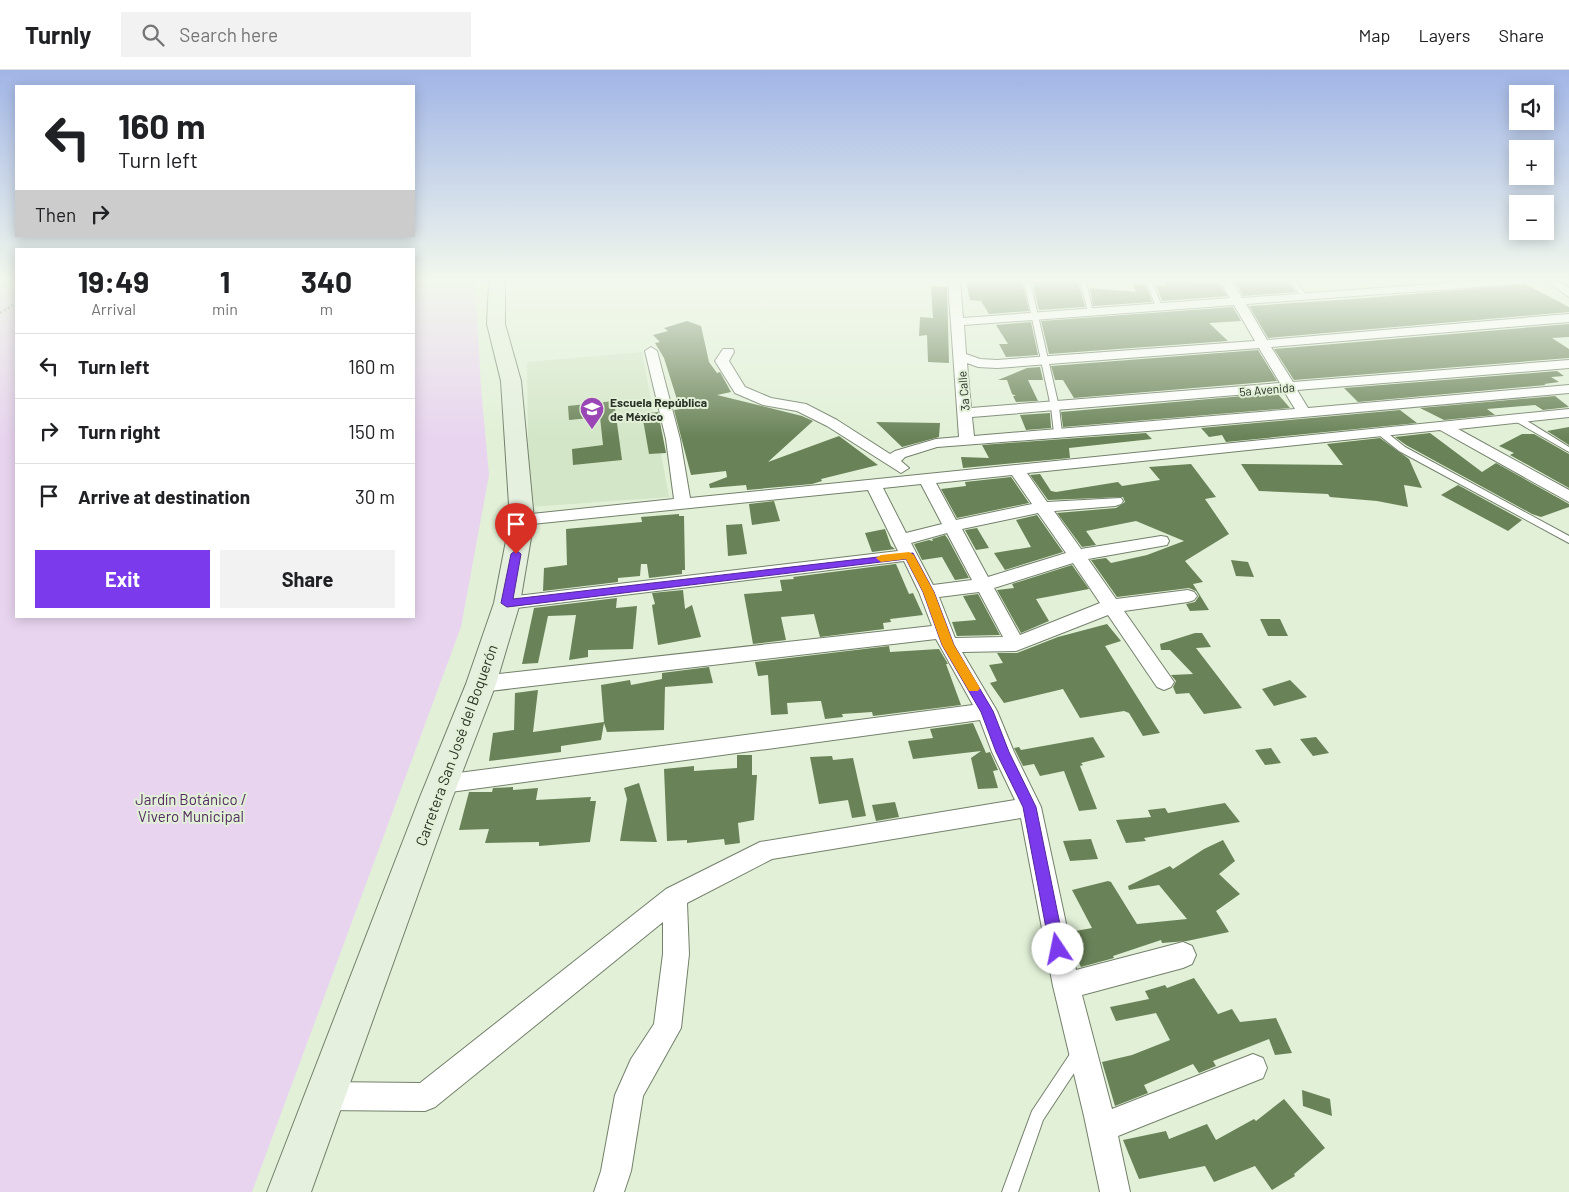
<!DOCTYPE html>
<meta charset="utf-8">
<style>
body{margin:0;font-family:Barlow,sans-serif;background:#f2f2f2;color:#202124;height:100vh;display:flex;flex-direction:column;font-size:19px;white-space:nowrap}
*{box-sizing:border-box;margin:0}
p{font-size:16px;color:#757577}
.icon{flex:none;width:28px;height:28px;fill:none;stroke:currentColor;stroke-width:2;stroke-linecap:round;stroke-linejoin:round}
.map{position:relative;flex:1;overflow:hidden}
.sheet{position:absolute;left:15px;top:178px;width:400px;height:370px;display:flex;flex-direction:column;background:#fff;border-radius:0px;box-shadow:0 2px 12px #0003}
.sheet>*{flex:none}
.top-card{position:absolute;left:15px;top:15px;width:400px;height:152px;border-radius:0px;box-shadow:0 2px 12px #0003;background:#fff;color:#202124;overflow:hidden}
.controls{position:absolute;left:1509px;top:15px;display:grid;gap:10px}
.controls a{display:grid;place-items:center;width:45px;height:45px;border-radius:0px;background:#fff;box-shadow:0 2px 12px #0003;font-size:25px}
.pin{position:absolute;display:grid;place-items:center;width:42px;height:42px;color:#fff;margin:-51px -21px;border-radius:50% 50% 50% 0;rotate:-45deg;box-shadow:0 0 5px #0007}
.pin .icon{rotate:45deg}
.me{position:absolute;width:55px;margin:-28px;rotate:349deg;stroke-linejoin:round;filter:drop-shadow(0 0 4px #0008)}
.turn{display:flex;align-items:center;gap:18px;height:105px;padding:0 20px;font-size:22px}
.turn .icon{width:65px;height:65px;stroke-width:2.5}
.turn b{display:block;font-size:35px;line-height:42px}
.then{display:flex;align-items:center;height:48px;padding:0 20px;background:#0003;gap:10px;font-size:19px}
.eta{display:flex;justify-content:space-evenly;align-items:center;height:85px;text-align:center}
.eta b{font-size:30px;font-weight:700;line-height:35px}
.primary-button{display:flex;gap:10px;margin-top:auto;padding:10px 20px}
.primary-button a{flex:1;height:58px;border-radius:0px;background:#7c3aed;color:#fff;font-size:20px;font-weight:700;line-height:58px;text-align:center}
.primary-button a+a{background:#f2f2f2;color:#202124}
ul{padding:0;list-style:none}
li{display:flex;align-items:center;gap:15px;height:65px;padding:0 20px;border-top:1px solid #e0e0e0}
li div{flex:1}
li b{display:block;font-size:19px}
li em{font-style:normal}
header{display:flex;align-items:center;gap:30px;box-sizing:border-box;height:70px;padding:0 25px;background:#fff;border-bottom:1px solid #e0e0e0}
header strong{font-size:24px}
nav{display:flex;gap:28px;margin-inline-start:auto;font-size:18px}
.search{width:350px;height:45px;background:#f2f2f2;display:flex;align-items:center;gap:12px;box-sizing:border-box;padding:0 18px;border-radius:0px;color:#757577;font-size:19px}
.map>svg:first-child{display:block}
.built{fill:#d3e6c7}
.green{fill:#e8d4ef}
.building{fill:#698257}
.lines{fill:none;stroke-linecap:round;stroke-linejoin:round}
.lane-casing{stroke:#73806b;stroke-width:2}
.street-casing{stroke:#73806b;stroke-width:2}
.secondary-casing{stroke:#73806b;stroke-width:2}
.path{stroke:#919c8a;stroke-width:2;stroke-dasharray:2 2.5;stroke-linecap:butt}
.lane{fill:#fff;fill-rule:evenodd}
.street{fill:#fff;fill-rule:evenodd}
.secondary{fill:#e5f0de;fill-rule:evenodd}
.route{fill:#7c3aed;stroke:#51269a}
.slow{fill:#f59e0b}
.labels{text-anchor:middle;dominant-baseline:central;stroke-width:4;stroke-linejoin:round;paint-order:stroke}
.far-street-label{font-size:12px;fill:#2b3027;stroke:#e1f0d7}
.far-poi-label{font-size:12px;font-weight:bold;fill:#2b3027;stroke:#e1f0d7;text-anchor:start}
.street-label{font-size:15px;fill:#2b3027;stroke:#e1f0d7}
.park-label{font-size:15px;fill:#542c61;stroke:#e1f0d7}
</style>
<header>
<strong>Turnly</strong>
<div class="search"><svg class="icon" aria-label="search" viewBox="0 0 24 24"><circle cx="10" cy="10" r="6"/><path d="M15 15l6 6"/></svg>Search here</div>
<nav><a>Map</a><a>Layers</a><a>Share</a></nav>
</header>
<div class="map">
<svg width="1569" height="1122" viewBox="0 0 1569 1122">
<rect width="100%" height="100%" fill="#e1f0d7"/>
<path class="built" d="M 642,282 L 669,427 L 529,437 L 527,292 Z"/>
<path class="green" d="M 0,211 L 16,211 L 16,546 L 414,546 L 414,211 L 475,211 L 481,318 L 489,405 L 461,557 L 252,1122 L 0,1122 Z"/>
<g class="building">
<path d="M 973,211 L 1022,211 L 1029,241 L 989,244 L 981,231 L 970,230 L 966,212 Z"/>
<path d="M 1032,211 L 1078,212 L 1085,237 L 1039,240 Z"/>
<path d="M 1163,211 L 1219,213 L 1227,226 L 1162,231 L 1156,215 L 1166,216 Z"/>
<path d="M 1235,211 L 1288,211 L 1296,222 L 1243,226 Z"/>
<path d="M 1133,214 L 1146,215 L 1152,232 L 1093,236 L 1090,218 L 1136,222 Z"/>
<path d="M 1525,214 L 1569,237 L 1569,242 L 1268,268 L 1249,236 L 1367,228 Z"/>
<path d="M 931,216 L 947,217 L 949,293 L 928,292 L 927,265 L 919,266 L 920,247 L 933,248 Z"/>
<path d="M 1233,237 L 1241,251 L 1209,253 L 1228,271 L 1049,284 L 1041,251 Z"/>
<path d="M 687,251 L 701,256 L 709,292 L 717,303 L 720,302 L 731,322 L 717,325 L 802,346 L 813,351 L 768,392 L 839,366 L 878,395 L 821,409 L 822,411 L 812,414 L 747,420 L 746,415 L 710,418 L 709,414 L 727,407 L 726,401 L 691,405 L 674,340 L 680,339 L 664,288 L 655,273 L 660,272 L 653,265 L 668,261 L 664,258 Z"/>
<path d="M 1031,252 L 1038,285 L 1006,287 L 999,274 L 1008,274 L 996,255 Z"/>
<path d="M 1569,254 L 1569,267 L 1552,268 L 1569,279 L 1569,288 L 1294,310 L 1274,279 Z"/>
<path d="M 1258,280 L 1277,311 L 1074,328 L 1063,310 L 1055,310 L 1051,296 Z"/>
<path d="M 1040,297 L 1043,310 L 1028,310 L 1038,331 L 1016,332 L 1013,326 L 1016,326 L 1012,324 L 1007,310 L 998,310 L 1027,298 Z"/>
<path d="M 1557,301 L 1564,306 L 1551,307 L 1559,312 L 1544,314 L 1546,315 L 1358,332 L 1344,318 Z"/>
<path d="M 1277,323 L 1290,338 L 1063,357 L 1061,342 Z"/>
<path d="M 1555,326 L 1569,337 L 1543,340 L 1535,335 L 1487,339 L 1495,345 L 1444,350 L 1420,338 Z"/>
<path d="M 614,331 L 622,390 L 573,395 L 572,379 L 603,375 L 600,347 L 569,350 L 568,336 Z"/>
<path d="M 1400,340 L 1417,353 L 1226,372 L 1222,365 L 1209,367 L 1201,358 Z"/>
<path d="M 658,342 L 666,383 L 649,384 L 642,344 Z"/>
<path d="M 1050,343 L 1051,358 L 1026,360 L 1020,345 Z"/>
<path d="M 876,352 L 940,353 L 939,367 L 902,377 Z"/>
<path d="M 1569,357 L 1569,375 L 1547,361 Z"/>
<path d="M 1146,363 L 1152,369 L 1069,378 L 1070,388 L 963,398 L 961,387 L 989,388 L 982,375 Z"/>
<path d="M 1430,363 L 1482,402 L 1496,393 L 1569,434 L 1569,437 L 1541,447 L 1532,444 L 1406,375 L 1395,367 Z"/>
<path d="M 1522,364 L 1534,364 L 1569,384 L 1569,418 L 1510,385 L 1514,383 L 1499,376 Z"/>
<path d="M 1380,368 L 1409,389 L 1422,418 L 1404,415 L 1408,437 L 1377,431 L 1330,427 L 1328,424 L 1259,421 L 1241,394 L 1343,395 L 1327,374 Z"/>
<path d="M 1191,394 L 1216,427 L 1205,429 L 1229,464 L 1185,491 L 1203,512 L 1193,514 L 1209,540 L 1190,541 L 1186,534 L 1195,532 L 1199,526 L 1196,521 L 1189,518 L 1117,527 L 1091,490 L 1106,488 L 1111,493 L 1147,485 L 1184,471 L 1136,451 L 1086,461 L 1096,475 L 1082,477 L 1057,443 L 1116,438 L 1125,432 L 1123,427 L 1048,430 L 1030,405 L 1040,404 L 1051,421 L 1056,422 L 1118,412 L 1122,416 L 1160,410 L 1149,397 Z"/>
<path d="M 1011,407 L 1029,433 L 957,448 L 941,419 L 966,416 L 965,412 Z"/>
<path d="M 1458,415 L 1522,450 L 1508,461 L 1441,425 Z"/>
<path d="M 774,431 L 780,451 L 752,455 L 749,434 Z"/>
<path d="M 679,444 L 679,446 L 684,446 L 685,500 L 682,500 L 682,504 L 649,508 L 647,494 L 641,494 L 640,506 L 618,508 L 618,512 L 543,521 L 544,498 L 567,495 L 566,459 L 642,452 L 641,447 Z"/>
<path d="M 1037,445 L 1063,482 L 1005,500 L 994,483 L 1031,477 L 1016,450 Z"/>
<path d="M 742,454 L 747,484 L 728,486 L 726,455 Z"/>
<path d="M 977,458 L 989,478 L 976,480 L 965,460 Z"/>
<path d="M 885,459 L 891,476 L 895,479 L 872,482 L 865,463 Z"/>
<path d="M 945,465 L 948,469 L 969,508 L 955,510 L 942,487 L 922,490 L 914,474 L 929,470 L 933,471 L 932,469 Z"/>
<path d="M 1231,490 L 1248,492 L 1254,507 L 1236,506 Z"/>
<path d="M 903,493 L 896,494 L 909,524 L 913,523 L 923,545 L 890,549 L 891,552 L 883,553 L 884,559 L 820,567 L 814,544 L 781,547 L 786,570 L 753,574 L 744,524 L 782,521 L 780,510 L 794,509 L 793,507 Z"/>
<path d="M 1072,495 L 1089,519 L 1036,529 L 1049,551 L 1021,563 L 997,520 L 1014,518 L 1012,514 Z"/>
<path d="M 683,520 L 685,539 L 692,535 L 701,567 L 658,575 L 652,535 L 655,534 L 652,523 Z"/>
<path d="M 978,524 L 1000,565 L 957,566 L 952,552 L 976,550 L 963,526 Z"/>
<path d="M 617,528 L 616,538 L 637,536 L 633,579 L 588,580 L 588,587 L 569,590 L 576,545 L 548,546 L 538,593 L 522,594 L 534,538 Z"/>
<path d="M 1260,549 L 1280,549 L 1288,566 L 1268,566 Z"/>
<path d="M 1107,554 L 1121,571 L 1105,576 L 1160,663 L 1143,666 L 1129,643 L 1124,641 L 1080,648 L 1063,619 L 1004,633 L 990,613 L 997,611 L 989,595 L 1003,593 L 997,583 L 1017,583 L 1058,567 Z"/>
<path d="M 1195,563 L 1202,563 L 1211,577 L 1196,578 L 1242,638 L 1204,644 L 1189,623 L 1176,624 L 1173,617 L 1176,611 L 1171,605 L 1193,604 L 1170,580 L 1161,580 L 1160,574 Z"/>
<path d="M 889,576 L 890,582 L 939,579 L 948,594 L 946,594 L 961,635 L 873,646 L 872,642 L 842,644 L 843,647 L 825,649 L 821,631 L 818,631 L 787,633 L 788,644 L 771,645 L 768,605 L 758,606 L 755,592 Z"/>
<path d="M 709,597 L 713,613 L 665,617 L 664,660 L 607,662 L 604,653 L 601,670 L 561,676 L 561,682 L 489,691 L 493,663 L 514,660 L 515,623 L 538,620 L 533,662 L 604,652 L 601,615 L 630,610 L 631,615 L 662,609 L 662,603 Z"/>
<path d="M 1290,610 L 1307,627 L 1274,636 L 1262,619 Z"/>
<path d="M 973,653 L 986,683 L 990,682 L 998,700 L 993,701 L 998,718 L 978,719 L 971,688 L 981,681 L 913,689 L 908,671 L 933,668 L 930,659 Z"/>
<path d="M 1093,667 L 1105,687 L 1081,693 L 1083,695 L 1080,696 L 1097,739 L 1079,741 L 1064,701 L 1040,706 L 1034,694 L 1023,696 L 1014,678 L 1019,677 L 1021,680 Z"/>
<path d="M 1316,667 L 1329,683 L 1313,686 L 1300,669 Z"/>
<path d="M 1271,678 L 1281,693 L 1265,695 L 1255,680 Z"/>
<path d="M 737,685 L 752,685 L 752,705 L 757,705 L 754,750 L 738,753 L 740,773 L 725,775 L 724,769 L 687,773 L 687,770 L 667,771 L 664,699 L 694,696 L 694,701 L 737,698 Z"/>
<path d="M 832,686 L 833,690 L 853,688 L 866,746 L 852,748 L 848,730 L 819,734 L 810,687 Z"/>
<path d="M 639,713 L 657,772 L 620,771 L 627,729 L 624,718 Z"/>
<path d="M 513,717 L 513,720 L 538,718 L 536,730 L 591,727 L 590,731 L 596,731 L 590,772 L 539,776 L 539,772 L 485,773 L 489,759 L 459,760 L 469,722 L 492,722 L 493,718 Z"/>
<path d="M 895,732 L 899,747 L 876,751 L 872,735 Z"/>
<path d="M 1225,733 L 1240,752 L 1144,768 L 1146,771 L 1126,773 L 1116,750 L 1151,747 L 1148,740 L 1165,738 L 1168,743 Z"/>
<path d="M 1091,769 L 1098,789 L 1070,791 L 1063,771 Z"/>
<path d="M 1223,770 L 1235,791 L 1219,804 L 1240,824 L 1216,841 L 1229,862 L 1187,871 L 1162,873 L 1161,870 L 1113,886 L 1114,888 L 1081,897 L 1074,882 L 1070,862 L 1092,858 L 1072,820 L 1108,811 L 1111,812 L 1137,854 L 1187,849 L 1159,815 L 1129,820 L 1128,816 L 1170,796 L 1173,799 L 1204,779 Z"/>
<path d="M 1194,908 L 1218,944 L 1232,939 L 1240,952 L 1276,948 L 1292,983 L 1275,985 L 1269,969 L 1213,991 L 1216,996 L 1199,1003 L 1193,994 L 1144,1015 L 1148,1023 L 1115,1036 L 1102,992 L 1132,985 L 1170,970 L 1156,943 L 1116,951 L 1110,937 L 1149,929 L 1145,921 L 1165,915 L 1167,918 Z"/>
<path d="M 1302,1020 L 1330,1029 L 1332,1046 L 1303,1036 Z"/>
<path d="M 1284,1029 L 1325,1078 L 1294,1104 L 1295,1106 L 1272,1120 L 1255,1096 L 1214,1112 L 1205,1096 L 1139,1109 L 1123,1070 L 1166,1061 L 1169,1069 L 1207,1054 L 1216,1070 L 1254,1049 L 1256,1051 Z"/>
</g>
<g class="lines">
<defs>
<g id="lane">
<path d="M 1024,211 L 1030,211 L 1059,337 L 1062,363 L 1058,365 L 1054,363 L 1051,337 Z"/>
<path d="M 1080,211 L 1086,211 L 1093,243 L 1088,242 Z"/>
<path d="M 1146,211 L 1152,211 L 1162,237 L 1161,238 L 1156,237 Z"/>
<path d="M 1290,211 L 1296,211 L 1307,226 L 1306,227 L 1302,227 Z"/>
<path d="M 1515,347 L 1521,347 L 1569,377 L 1569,382 L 1515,351 Z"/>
<path d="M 1379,361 L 1385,361 L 1405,377 L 1569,466 L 1569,473 L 1399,381 L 1379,365 Z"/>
<path d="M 1079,976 L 1084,978 L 1086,983 L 1084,988 L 1043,1050 L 1018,1122 L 1002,1122 L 1032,1041 L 1074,978 Z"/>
</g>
<g id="street">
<path d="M 948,211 L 960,211 L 963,248 L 1230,228 L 1220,211 L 1232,211 L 1242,228 L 1472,211 L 1524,211 L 1518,214 L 1246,234 L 1267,270 L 1569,244 L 1569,252 L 1271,277 L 1293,312 L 1569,290 L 1569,298 L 1297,320 L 1308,338 L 1569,315 L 1569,323 L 1147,361 L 937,377 L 905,387 L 901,391 L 909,398 L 901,403 L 827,356 L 797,341 L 763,335 L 735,323 L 715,291 L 723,279 L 733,279 L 734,282 L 729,291 L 745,317 L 771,328 L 806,334 L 837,350 L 890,384 L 895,381 L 936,369 L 959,367 ZM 1234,235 L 1255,271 L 997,290 L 980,289 L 966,284 L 964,255 ZM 1259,278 L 1280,313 L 971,338 L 967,293 L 978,297 L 997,298 ZM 1284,321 L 1295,339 L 974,366 L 972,347 Z"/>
<path d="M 1546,211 L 1559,211 L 1569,218 L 1569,227 Z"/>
<path d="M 651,277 L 657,281 L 680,369 L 690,428 L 1569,339 L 1569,347 L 1458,359 L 1569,420 L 1569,432 L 1440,360 L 1027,403 L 1047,432 L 1121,428 L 1123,431 L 1121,434 L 1115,436 L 1054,441 L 1081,479 L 1161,466 L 1167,467 L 1169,471 L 1167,475 L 1088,489 L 1116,529 L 1188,520 L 1194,522 L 1197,526 L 1194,530 L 1188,532 L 1124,541 L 1174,612 L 1171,617 L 1164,620 L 1157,617 L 1108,545 L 1016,581 L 962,582 L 997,641 L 1014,682 L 1041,737 L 1076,900 L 1183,872 L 1192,876 L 1196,885 L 1192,894 L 1183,898 L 1082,925 L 1112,1039 L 1253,984 L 1263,988 L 1267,998 L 1263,1008 L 1118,1066 L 1130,1122 L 1100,1122 L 1084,1046 L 1053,916 L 1021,748 L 772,789 L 687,833 L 689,884 L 681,958 L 643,1026 L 631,1101 L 624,1122 L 594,1122 L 601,1101 L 615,1025 L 631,989 L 654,954 L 663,884 L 663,852 L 435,1037 L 425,1041 L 323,1040 L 313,1036 L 309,1026 L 313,1016 L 323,1012 L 420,1013 L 666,819 L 760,772 L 1015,730 L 992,682 L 980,650 L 443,723 L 435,721 L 432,714 L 435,707 L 443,705 L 973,635 L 936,569 L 481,622 L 474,619 L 471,614 L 474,609 L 481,606 L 932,556 L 919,522 L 904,491 L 507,539 L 501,537 L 498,533 L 501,529 L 507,527 L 898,481 L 868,420 L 522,455 L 516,454 L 514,450 L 516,446 L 522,445 L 674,429 L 666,369 L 645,281 ZM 1012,405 L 1032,434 L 956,450 L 936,413 ZM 921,414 L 942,454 L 906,463 L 883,418 ZM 1038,443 L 1066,483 L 988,507 L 962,459 ZM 947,463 L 972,510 L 933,515 L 911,473 ZM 1073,493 L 1100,533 L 1020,565 L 994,518 ZM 979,522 L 1003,567 L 955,568 L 939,527 Z"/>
</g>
<path id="secondary" d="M 489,211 L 505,211 L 505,254 L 521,311 L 534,450 L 520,533 L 496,614 L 452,729 L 311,1122 L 267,1122 L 420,727 L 466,614 L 494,533 L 510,450 L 501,311 L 487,254 Z"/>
</defs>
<use href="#lane" class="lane-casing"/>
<use href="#street" class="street-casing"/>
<use href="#secondary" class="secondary-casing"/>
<path class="path" d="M 0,243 L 16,233"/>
<use href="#lane" class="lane"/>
<use href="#street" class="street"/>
<use href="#secondary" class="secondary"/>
</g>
<linearGradient id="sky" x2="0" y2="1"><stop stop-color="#a1b5e6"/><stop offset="0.57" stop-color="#f2f8ed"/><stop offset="1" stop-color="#f2f8ed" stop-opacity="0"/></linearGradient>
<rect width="1569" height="368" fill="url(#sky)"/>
<path class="route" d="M 516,480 L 521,484 L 513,529 L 913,483 L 934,522 L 954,575 L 993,641 L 1009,682 L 1036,737 L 1065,879 L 1063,884 L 1058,887 L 1052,884 L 1050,879 L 1023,737 L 996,682 L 981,642 L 942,575 L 923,522 L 906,489 L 507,537 L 501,533 L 511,484 Z"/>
<path class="slow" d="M 909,482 L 914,485 L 934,522 L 954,575 L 980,618 L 978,621 L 969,621 L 942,575 L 923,522 L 906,489 L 881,492 L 876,488 L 881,485 Z"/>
<defs>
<symbol id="school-pin" viewBox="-11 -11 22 30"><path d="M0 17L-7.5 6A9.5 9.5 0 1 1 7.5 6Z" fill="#9a46b4" stroke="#e1f0d7"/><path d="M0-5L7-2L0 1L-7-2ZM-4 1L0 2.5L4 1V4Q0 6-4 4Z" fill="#fff"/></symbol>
</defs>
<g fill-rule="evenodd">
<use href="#school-pin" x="578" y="325" width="28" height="38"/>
</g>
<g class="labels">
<g class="far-street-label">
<text transform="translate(1267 319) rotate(-5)">5a Avenida</text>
<text transform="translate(963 321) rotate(-95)">3a Calle</text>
</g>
<g class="far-poi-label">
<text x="610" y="332">Escuela República<tspan x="610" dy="14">de México</tspan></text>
</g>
<g class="street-label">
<text transform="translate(456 675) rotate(-70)">Carretera San José del Boquerón</text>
</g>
<g class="park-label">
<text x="191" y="729">Jardín Botánico /<tspan x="191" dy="17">Vivero Municipal</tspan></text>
</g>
</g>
</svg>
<div class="controls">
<a><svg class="icon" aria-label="sound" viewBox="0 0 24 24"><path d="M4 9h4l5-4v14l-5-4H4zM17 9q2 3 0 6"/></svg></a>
<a>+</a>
<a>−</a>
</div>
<div class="pin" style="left:516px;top:484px;background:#d93025"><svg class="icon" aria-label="arrive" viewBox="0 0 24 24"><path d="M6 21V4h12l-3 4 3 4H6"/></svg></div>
<svg class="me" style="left:1058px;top:879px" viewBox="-20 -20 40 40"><circle r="19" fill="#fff"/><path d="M0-13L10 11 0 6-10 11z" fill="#7c3aed"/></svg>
<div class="top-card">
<div class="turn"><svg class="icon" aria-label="left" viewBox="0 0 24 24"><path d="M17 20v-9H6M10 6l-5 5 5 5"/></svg><div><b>160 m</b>Turn left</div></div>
<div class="then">Then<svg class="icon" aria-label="right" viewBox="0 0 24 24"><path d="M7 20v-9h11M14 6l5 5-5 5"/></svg></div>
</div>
<section class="sheet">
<div class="eta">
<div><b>19:49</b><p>Arrival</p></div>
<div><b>1</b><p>min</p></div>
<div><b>340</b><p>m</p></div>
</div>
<ul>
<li><svg class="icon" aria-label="left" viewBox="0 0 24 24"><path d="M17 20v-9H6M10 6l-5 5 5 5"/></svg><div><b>Turn left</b></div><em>160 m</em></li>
<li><svg class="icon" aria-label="right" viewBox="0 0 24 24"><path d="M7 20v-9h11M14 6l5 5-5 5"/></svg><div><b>Turn right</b></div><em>150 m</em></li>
<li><svg class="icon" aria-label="arrive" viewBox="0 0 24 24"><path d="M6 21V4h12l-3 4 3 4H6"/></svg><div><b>Arrive at destination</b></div><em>30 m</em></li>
</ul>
<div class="primary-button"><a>Exit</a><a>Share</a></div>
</section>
</div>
